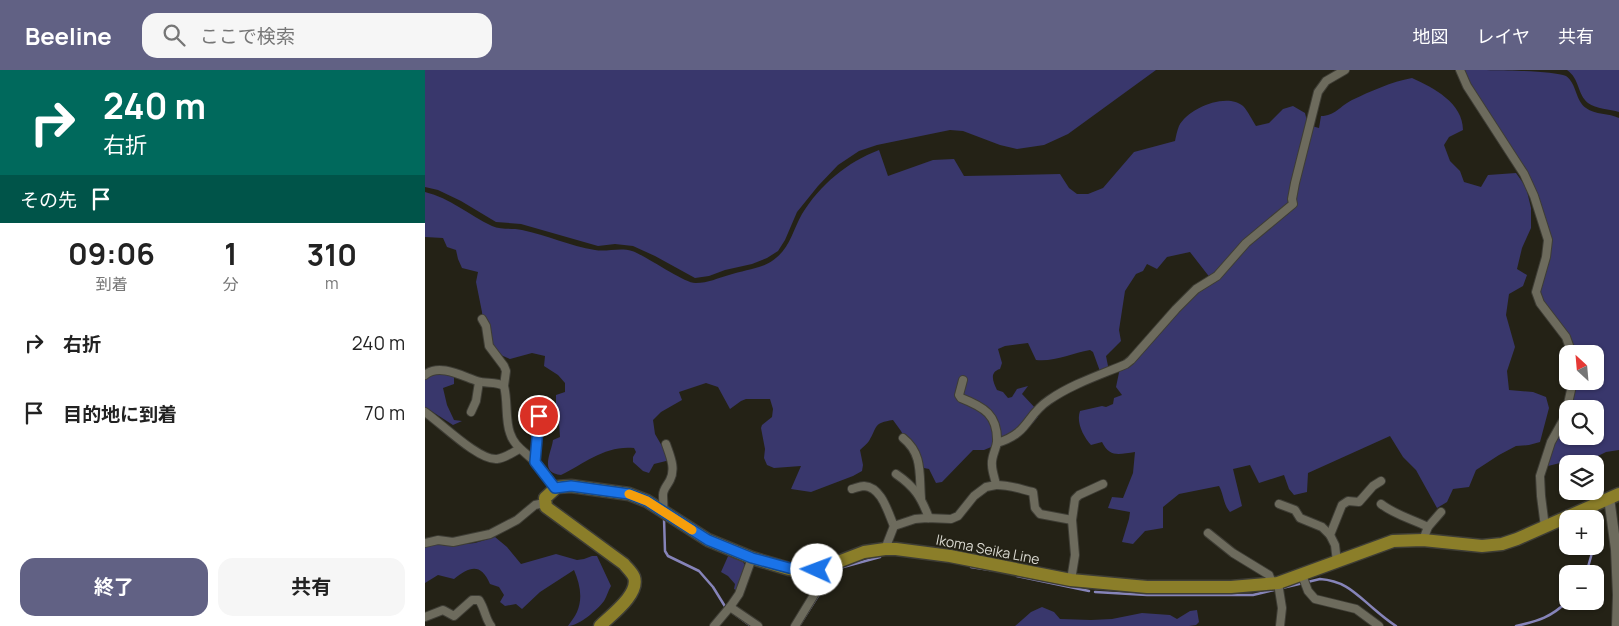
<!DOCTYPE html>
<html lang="ja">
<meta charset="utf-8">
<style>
body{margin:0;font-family:Manrope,"Noto Sans JP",sans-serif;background:#f6f6f6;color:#222;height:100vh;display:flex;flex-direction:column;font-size:19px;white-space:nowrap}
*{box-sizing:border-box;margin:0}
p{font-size:16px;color:#767676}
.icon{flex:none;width:28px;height:28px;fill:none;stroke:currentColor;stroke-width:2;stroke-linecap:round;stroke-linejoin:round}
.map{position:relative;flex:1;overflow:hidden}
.details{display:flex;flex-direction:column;background:#fff;width:425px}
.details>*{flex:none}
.top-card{background:#00695c;color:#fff;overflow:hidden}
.needle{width:32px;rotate:334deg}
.controls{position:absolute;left:1134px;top:275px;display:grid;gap:10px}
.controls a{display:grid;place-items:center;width:45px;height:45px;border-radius:10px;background:#fff;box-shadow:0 1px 4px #0004;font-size:25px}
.pin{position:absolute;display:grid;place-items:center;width:42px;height:42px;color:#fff;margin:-21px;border:2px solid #fff;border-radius:50%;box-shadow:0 1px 5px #0007}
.me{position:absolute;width:55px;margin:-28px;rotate:272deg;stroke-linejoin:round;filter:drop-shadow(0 0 4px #0008)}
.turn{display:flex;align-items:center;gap:18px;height:105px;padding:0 20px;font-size:22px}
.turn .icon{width:65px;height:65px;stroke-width:2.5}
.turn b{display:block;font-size:35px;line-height:42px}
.then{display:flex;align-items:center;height:48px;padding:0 20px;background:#0003;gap:10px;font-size:19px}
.eta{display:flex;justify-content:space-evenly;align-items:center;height:85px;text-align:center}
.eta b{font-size:30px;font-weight:700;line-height:35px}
.primary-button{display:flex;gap:10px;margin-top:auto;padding:10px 20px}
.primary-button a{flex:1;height:58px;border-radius:15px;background:#616184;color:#fff;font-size:20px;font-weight:700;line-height:58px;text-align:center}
.primary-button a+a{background:#f6f6f6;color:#222}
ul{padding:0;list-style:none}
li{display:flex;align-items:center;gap:15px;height:70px;padding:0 20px}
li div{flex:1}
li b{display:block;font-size:19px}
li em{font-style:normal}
header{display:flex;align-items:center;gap:30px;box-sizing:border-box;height:70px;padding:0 25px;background:#616184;color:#fff}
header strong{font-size:24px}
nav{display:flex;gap:28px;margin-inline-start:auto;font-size:18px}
.search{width:350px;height:45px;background:#f6f6f6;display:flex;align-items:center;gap:12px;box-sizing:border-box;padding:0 18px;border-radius:15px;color:#767676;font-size:19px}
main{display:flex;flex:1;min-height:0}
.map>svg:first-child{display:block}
.green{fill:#39376c}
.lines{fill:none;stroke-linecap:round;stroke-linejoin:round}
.stream{stroke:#8684b9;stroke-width:2.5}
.minor-casing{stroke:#3e3d35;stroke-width:10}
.tertiary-casing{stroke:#3e3d35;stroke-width:12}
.primary-casing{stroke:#3e3d35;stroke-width:15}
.minor{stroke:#6d6b5d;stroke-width:8}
.tertiary{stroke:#6d6b5d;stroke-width:10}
.primary{stroke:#8b7e29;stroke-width:12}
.route-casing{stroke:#114b97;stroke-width:12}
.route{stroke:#1a73e8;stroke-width:9}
.slow{stroke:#f59e0b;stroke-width:9}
.labels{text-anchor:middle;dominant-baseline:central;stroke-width:4;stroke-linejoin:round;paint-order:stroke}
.street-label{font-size:14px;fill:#dbdad2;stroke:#242216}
</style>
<header>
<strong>Beeline</strong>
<div class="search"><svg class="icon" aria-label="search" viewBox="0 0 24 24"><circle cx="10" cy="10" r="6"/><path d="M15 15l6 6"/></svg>ここで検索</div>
<nav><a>地図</a><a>レイヤ</a><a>共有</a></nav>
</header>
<main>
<section class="details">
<div class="top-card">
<div class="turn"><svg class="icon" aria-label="right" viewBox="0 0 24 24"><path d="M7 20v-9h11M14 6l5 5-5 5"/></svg><div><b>240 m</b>右折</div></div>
<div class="then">その先<svg class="icon" aria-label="arrive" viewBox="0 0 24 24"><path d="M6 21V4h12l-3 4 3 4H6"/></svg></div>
</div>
<div class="eta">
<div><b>09:06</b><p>到着</p></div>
<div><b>1</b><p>分</p></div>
<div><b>310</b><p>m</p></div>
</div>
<ul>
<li><svg class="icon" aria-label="right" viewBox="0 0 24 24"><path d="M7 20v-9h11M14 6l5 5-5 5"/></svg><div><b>右折</b></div><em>240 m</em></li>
<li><svg class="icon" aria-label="arrive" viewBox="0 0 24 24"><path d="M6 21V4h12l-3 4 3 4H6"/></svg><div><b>目的地に到着</b></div><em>70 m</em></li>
</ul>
<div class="primary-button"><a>終了</a><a>共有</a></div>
</section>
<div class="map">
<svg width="1194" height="556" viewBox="0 0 1194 556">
<rect width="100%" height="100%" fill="#242216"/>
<g class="green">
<path d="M 0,0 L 731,0 L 643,64 L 619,75 L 592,79 L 575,75 L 538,61 L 525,60 L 452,75 L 434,81 L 413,95 L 393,116 L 372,142 L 360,170 L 353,181 L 342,188 L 327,194 L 300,200 L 284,206 L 270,208 L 230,186 L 208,176 L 190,174 L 173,176 L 96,154 L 71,152 L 36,131 L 13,120 L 0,117 Z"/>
<path d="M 1039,0 C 1060,0 1126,0 1141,6 C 1152,14 1150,30 1161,38 C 1170,45 1184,43 1194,48 L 1194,380 L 1181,382 L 1157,394 L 1151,389 L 1123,396 L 1129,373 L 1142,348 L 1142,366 L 1170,366 L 1170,339 L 1145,339 L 1151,311 L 1170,311 L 1170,284 L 1150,284 L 1143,265 L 1118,232 L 1114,222 L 1124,188 L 1102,102 L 1045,14 Z"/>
<path d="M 1142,0 L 1194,0 L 1194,42 C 1185,39 1171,39 1163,33 C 1152,24 1155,9 1142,0 Z"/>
<path d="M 987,8 C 1009,18 1038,33 1038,60 L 1024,67 L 1019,75 L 1025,91 L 1035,101 L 1039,112 L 1056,117 L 1063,105 L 1091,103 L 1101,117 L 1106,138 L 1106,158 L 1097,178 L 1092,199 L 1102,205 L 1098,216 L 1084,224 L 1081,245 L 1090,277 L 1082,301 L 1084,320 L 1108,322 L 1121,327 L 1124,338 L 1115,372 L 1104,375 L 1091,376 L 1074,385 L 1051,400 L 1044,417 L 1028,419 L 1022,432 L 1012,438 L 991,400 L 978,387 L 965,366 L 883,403 L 882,422 L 869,425 L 864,419 L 859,405 L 834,413 L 825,395 L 808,399 L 817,436 L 805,442 C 798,434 799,425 794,416 L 754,424 L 738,437 L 738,458 L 720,461 L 708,474 L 697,472 L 704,449 L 705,442 L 683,438 L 687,427 L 698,428 L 708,403 L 710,382 C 694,384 685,388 677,372 L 666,375 C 658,366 651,352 655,341 L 677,336 L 681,337 L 688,334 L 689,328 L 697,325 L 691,317 L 696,293 L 703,288 L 786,209 L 765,182 L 742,187 L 732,199 L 722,194 L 718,201 L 711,204 L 700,221 L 694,260 L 696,271 L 681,286 L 684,301 L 676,304 L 668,282 L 665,280 C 647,283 630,292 611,290 L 603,273 L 580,276 L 573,279 L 577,293 L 575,299 C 564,302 568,312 572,320 L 578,322 L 583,328 L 587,327 L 592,319 L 603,316 L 597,324 L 613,341 L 613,347 L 608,353 L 600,356 L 583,370 L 559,380 L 548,380 L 517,412 L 511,413 L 504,399 L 494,397 L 476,361 L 468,350 C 448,353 453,356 444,371 C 442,374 438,377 435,380 L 438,395 L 437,401 L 428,406 L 386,422 L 366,419 L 376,396 L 349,398 L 342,395 L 339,388 L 340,379 L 336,358 L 337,355 L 347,347 L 348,339 L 345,329 L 321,329 L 316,331 L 305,339 L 293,317 L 281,313 L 254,322 L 257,330 L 236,342 L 228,350 L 230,364 L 245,390 L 229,394 L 224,403 L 218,401 L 208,392 L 208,387 L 211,382 L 209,378 C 181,375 160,393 136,405 C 114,403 126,384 128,370 L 135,367 L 134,353 L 127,346 L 127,339 L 131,335 L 131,325 L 140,322 L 140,313 L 133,305 L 119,296 L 120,286 L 107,283 L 85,289 L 78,286 L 60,271 L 57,242 L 51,212 L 53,202 L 37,198 L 33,189 L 31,180 L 22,177 L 18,168 L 0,167 L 0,122 C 25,128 44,145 67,156 C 76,160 88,158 97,160 C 122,165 145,176 170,180 C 182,182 195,177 207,181 C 222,186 260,214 271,213 C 283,213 293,208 304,205 C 318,200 335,199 347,191 C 365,179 367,162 377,144 C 395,115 422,92 454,80 L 463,106 L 508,90 L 529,89 L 539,106 L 635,104 L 644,118 L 652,124 L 663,124 L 678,118 L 709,82 L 750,71 C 751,66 752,61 754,56 C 763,38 802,22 818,36 C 823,41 827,50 831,56 L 844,53 L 858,39 L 868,36 L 880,43 L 883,55 L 894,58 L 896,46 C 910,46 915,36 927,30 C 946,21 966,12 987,8 Z"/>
<path d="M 0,303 L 29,303 L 29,314 L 18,318 L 22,335 L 29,350 L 37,351 L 28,355 L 0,337 Z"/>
<path d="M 70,467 L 82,477 L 96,494 L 131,484 L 152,490 L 159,489 L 167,486 L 172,486 L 186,516 C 183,521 182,526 179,531 C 172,540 154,556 143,556 C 146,551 150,547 152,542 C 158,528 155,514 149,500 L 115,522 L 97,539 L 91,534 L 80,536 L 75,532 L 79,525 L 74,517 L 65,514 C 56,493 45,496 29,509 L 13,505 L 0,513 L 0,470 L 21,476 L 50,473 Z"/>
<path d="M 304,484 L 318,492 L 321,497 L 313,521 L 309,519 L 310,514 L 303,506 L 296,502 Z"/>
<path d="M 617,537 L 629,542 L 635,549 L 666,550 L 687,549 L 717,543 L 745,545 L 752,549 L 765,541 L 772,540 L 774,552 L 771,555 L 764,556 L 590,556 L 606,542 Z"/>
</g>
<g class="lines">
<g class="stream">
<path d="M 239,448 L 240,481 L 243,486 L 274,501 L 288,517 L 301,538"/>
<path d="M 1170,471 L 1173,458"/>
<path d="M 546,497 L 565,500"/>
<path d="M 1161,504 L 1169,476"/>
<path d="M 592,506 L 664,521"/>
<path d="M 670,522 L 722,525 L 828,525 L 895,509 C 921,511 931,524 949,539 C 956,545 963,551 971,556"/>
<path d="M 308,543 L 326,556"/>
<path d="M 374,556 L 396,521 L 403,504 L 411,499 L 455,487"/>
<path d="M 1091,556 C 1114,551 1126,547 1143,531"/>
</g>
<defs>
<g id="minor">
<path d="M 1035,0 L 1042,16 L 1099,104 L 1109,126 L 1123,170 L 1121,187 L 1111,222 L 1115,233 L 1141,267 L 1147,284"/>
<path d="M 57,249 L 61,256 L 64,276 L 79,296 L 81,301 L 79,316"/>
<path d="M 0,305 C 14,293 37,306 52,311 C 61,314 71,311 79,316 C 83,331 80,350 85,363 C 89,376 99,381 108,390 C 117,398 124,408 130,418"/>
<path d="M 0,342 C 16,353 54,391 72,389 C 80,388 87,383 94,379"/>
<path d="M 46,342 L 51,331 L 54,312"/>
<path d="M 478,368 C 498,384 494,404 496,428"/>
<path d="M 572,373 C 605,363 600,346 624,330 C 647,314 675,305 701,294 L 706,290 L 751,239 L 771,219 L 792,206 L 821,173 L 868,134 L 867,129 L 870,113 L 893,22 L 901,11 L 920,0"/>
<path d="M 110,392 L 113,340"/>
<path d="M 471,404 C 490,417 496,427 504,448"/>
<path d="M 571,415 C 585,415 595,419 608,422 L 610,438 L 615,444 L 647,450"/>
<path d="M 427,419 C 431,418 435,416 439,416 C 457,417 463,443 469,456"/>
<path d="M 854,434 L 870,440 L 875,448 L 897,457 L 905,465"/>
<path d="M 956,434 C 970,445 987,449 1003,457"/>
<path d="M 238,442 C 239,436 238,431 238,425 C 238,419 242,416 245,410 C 251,398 245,386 241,374"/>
<path d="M 1120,457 L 1116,426 L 1115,406 L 1126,372 L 1140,347 L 1148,311"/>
<path d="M 783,463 L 808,483 L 844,505 L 847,513"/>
<path d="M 998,470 L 1003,457 L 1016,442"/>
<path d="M 0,473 L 13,470 L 28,472 L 65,464 L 92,450 L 110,435 L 119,433"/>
<path d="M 460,479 L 469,456 L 490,449 L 502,448 L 526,449 L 533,446 L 549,426 L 561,417 L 571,415 C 570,408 567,402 567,395 C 566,387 571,380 572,372 C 573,345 559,337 536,328 L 534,325 L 538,310"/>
<path d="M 912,492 L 910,475 L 905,465 L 917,435 L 923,431 L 934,432 L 948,416 L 956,411"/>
<path d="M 877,505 L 883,521 L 890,529 L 931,539 L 954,556"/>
<path d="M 646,510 L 650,485 L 647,450 L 650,429 L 654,425 L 678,414"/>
<path d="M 853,513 L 857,538 L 855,556"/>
<path d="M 305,537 L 314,524 L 327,488"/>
<path d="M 0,547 L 18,540 L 29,546 L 47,530 L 54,530 C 60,539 60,548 66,556"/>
<path d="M 289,556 L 305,537 L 333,556"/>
<path d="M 370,556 L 392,520 L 402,497"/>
</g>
<path id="tertiary" d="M 1184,428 L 1191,479 L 1193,525 L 1192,556"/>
<path id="primary" d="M 175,556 C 186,545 215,524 209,507 C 207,502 202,498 199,494 L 121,437 L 120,428 L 132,417 L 146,416 L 204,424 L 222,431 L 283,470 L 327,488 L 364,499 L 380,501 L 392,500 L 439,482 L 460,479 L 471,479 L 525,486 L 646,510 L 722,517 L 806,517 L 853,513 L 968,471 L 998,470 L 1057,476 L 1077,474 L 1092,469 L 1194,424"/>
</defs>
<use href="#minor" class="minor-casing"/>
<use href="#tertiary" class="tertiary-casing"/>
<use href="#primary" class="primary-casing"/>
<use href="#minor" class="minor"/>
<use href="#tertiary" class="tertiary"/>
<use href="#primary" class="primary"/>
</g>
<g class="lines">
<defs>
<path id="route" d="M 114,346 L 110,392 L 130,418 L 146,416 L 204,424 L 222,431 L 283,470 L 327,488 L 364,498 L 380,500 L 392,500"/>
</defs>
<use href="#route" class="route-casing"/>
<use href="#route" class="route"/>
<path class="slow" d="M 204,424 L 222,431 L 267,460"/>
</g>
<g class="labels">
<g class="street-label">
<text transform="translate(563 479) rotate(11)">Ikoma Seika Line</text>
</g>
</g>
</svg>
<div class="controls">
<a><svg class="needle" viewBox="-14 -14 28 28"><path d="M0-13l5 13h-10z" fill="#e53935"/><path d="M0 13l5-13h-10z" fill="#767676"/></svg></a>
<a><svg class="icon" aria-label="search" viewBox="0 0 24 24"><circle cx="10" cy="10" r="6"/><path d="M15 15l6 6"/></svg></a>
<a><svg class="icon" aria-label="layers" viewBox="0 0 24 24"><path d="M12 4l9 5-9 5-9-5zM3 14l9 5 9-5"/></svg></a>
<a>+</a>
<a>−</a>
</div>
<div class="pin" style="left:114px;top:346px;background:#d93025"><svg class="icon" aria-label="arrive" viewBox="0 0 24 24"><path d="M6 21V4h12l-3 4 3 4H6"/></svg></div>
<svg class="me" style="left:392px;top:500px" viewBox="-20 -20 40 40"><circle r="19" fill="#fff"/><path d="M0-13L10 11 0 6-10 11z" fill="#1a73e8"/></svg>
</div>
</main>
